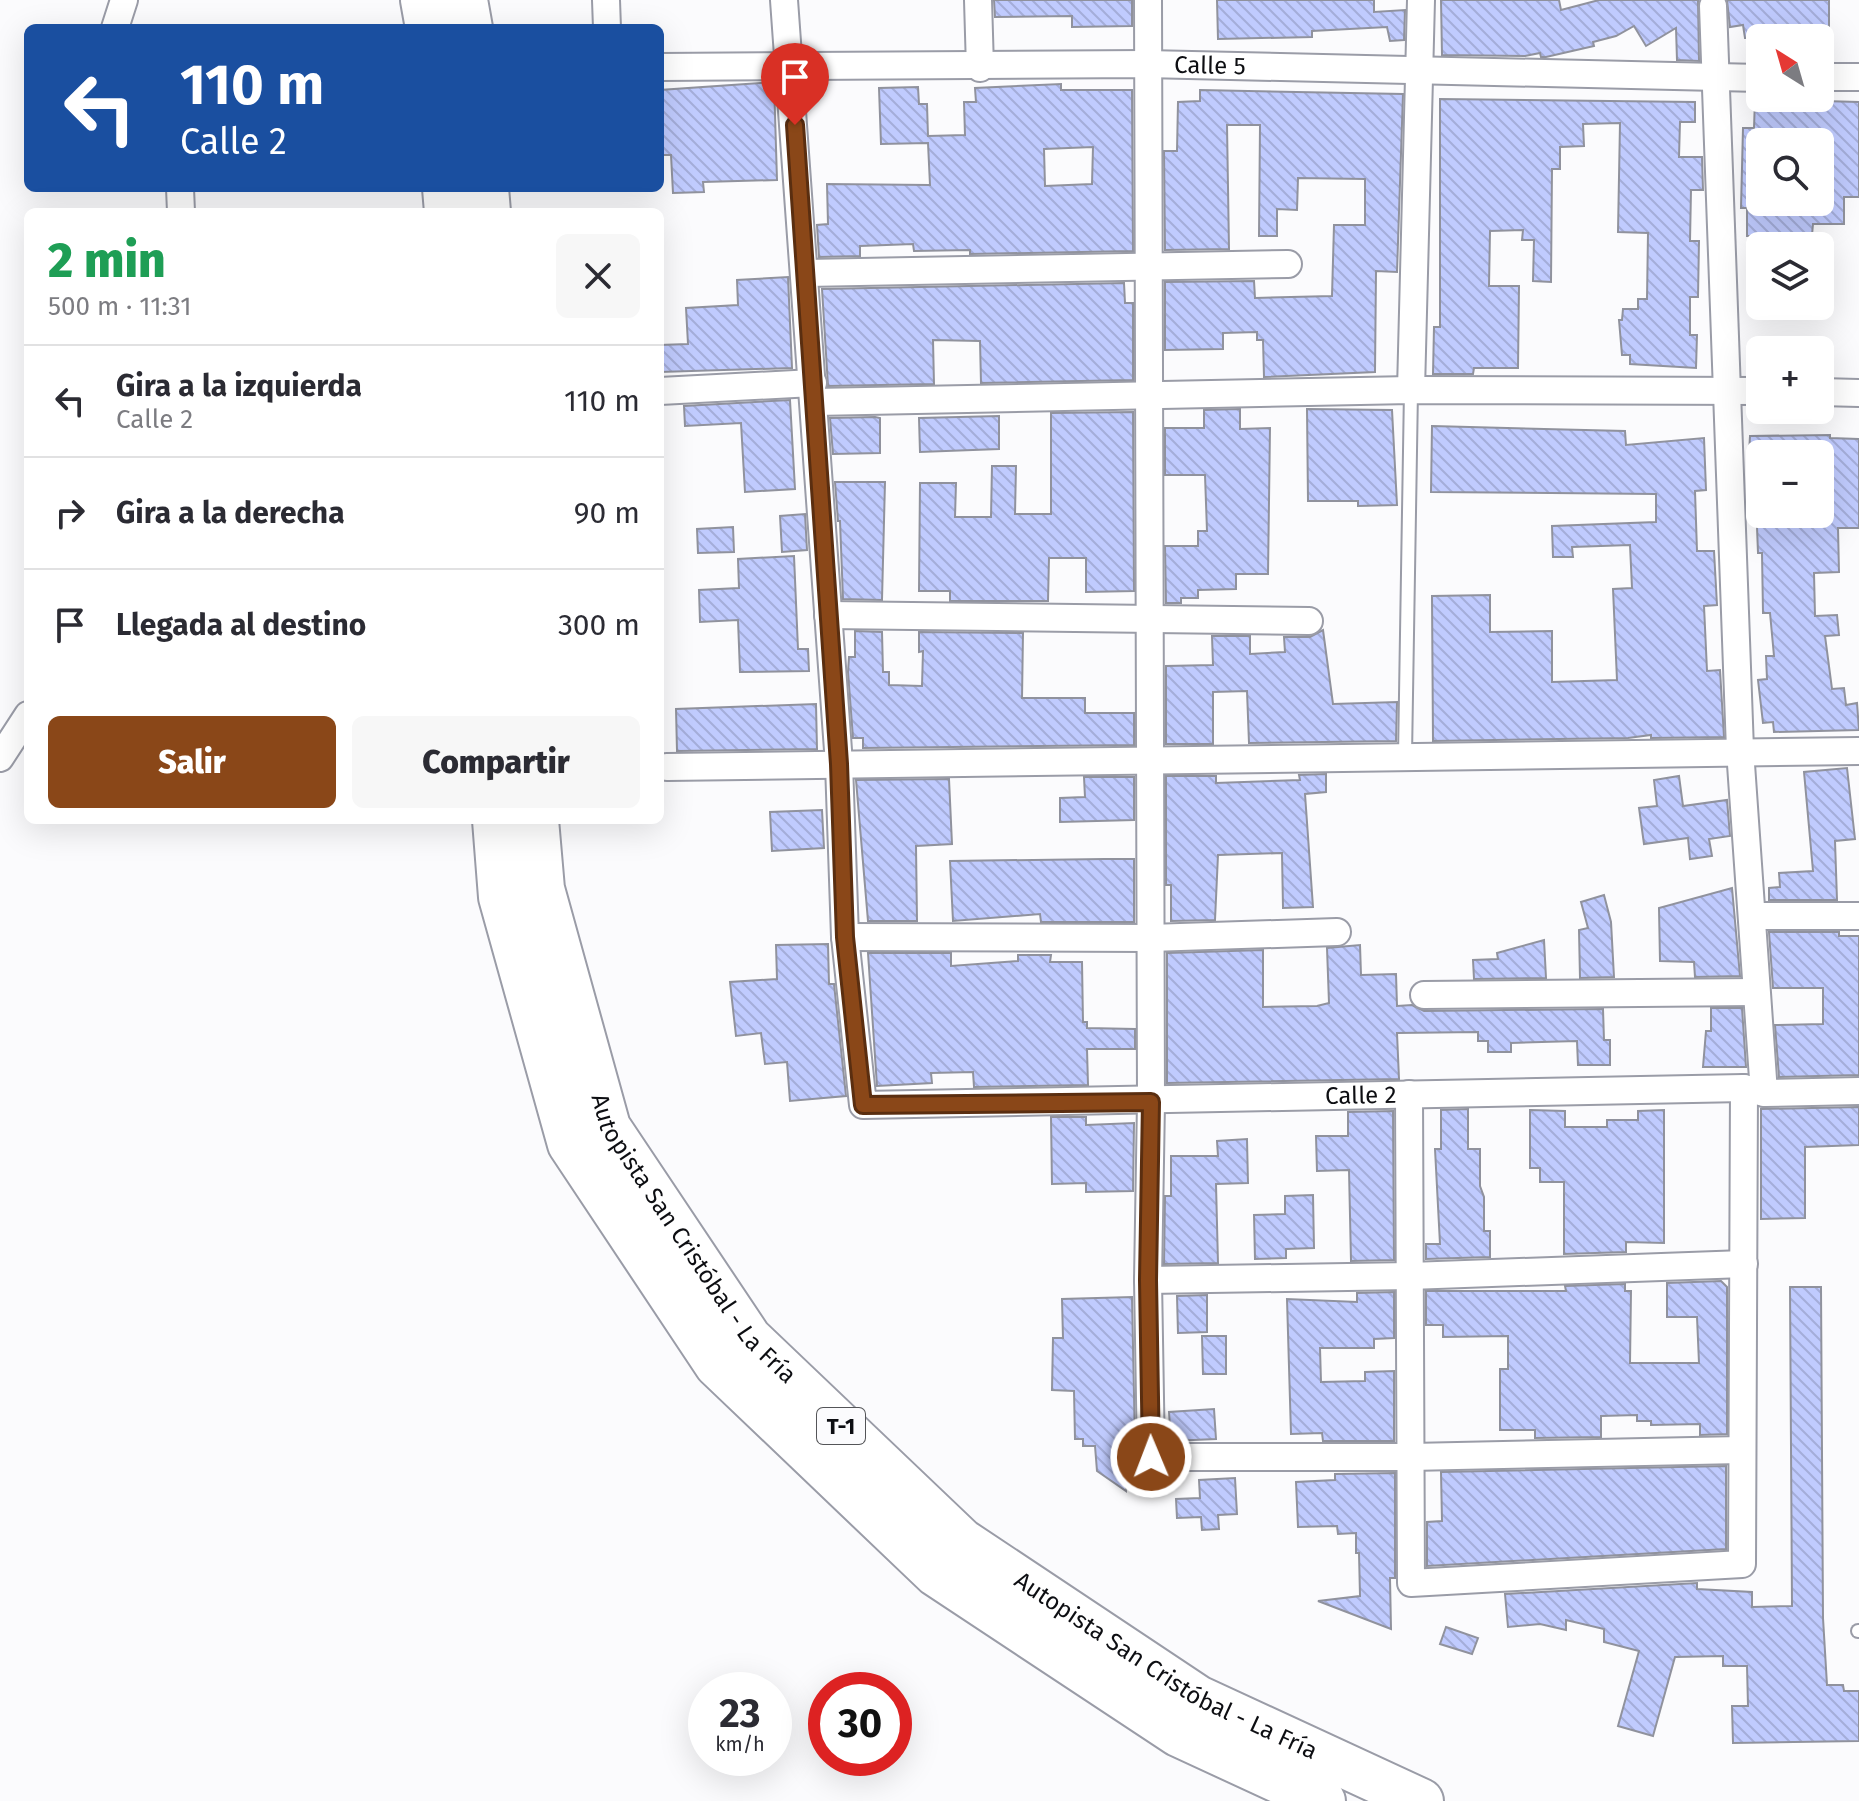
<!DOCTYPE html>
<html lang="es">
<meta charset="utf-8">
<style>
body{margin:0;font-family:"Fira Sans",sans-serif;background:#f7f7f7;color:#2b2b33;height:100vh;display:flex;flex-direction:column;font-size:30px;white-space:nowrap}
*{box-sizing:border-box;margin:0}
p{font-size:26px;color:#7c7c81}
.icon{flex:none;width:44px;height:44px;fill:none;stroke:currentColor;stroke-width:2;stroke-linecap:round;stroke-linejoin:round}
.map{position:relative;flex:1;overflow:hidden}
.panel{position:absolute;left:24px;top:208px;width:640px;height:616px;display:flex;flex-direction:column;background:#fff;border-radius:12px;box-shadow:0 8px 32px #0002}
.panel>*{flex:none}
.top-card{position:absolute;left:24px;top:24px;width:640px;height:168px;border-radius:12px;box-shadow:0 8px 32px #0002;background:#1a4fa0;color:#fff;overflow:hidden}
.needle{width:52px;rotate:323deg}
.controls{position:absolute;left:1746px;top:24px;display:grid;gap:16px}
.controls a{display:grid;place-items:center;width:88px;height:88px;border-radius:12px;background:#fff;box-shadow:0 8px 32px #0002;font-size:40px}
.speed{position:absolute;left:688px;top:1672px;display:flex;gap:16px;font-size:40px;font-weight:700;text-align:center}
.speed>*{display:grid;place-content:center;width:104px;height:104px;border-radius:50%;background:#fff;box-shadow:0 8px 32px #0002;line-height:1}
.speed small{font-size:20px;font-weight:400}
.speed .limit{border:12px solid #d22;background:#fff;color:#111}
.pin{position:absolute;display:grid;place-items:center;width:68px;height:68px;color:#fff;margin:-82px -34px;border-radius:50% 50% 50% 0;rotate:-45deg;box-shadow:0 0 8px #0007}
.pin .icon{rotate:45deg}
.me{position:absolute;width:88px;margin:-44px;rotate:359deg;stroke-linejoin:round;filter:drop-shadow(0 0 6px #0008)}
.turn{display:flex;align-items:center;gap:28px;height:168px;padding:0 24px;font-size:36px}
.turn .icon{width:104px;height:104px;stroke-width:2.5}
.turn b{display:block;font-size:56px;line-height:68px}
.round{display:grid;place-items:center;flex:none;width:84px;height:84px;border-radius:12px;background:#f7f7f7}
.head{display:flex;align-items:center;justify-content:space-between;height:136px;padding:0 24px}
h1{font-size:48px;font-weight:800;line-height:60px;color:#1e9e55}
.primary-button{display:flex;gap:16px;margin-top:auto;padding:16px 24px}
.primary-button a{flex:1;height:92px;border-radius:12px;background:#8a4718;color:#fff;font-size:32px;font-weight:800;line-height:92px;text-align:center}
.primary-button a+a{background:#f7f7f7;color:#2b2b33}
ul{padding:0;list-style:none}
li{display:flex;align-items:center;gap:24px;height:112px;padding:0 24px;border-top:2px solid #e1e1e2}
li div{flex:1}
li b{display:block;font-size:30px}
li em{font-style:normal}
.map>svg:first-child{display:block}
.building{fill:url(#building-back-hatch);stroke:#90929d;stroke-width:2;fill-rule:evenodd}
.lines{fill:none;stroke-linecap:round;stroke-linejoin:round}
.service-casing{stroke:#9a9ca7;stroke-width:16}
.minor-casing{stroke:#9a9ca7;stroke-width:30}
.trunk-casing{stroke:#9a9ca7;stroke-width:48}
.service{stroke:#fff;stroke-width:12}
.minor{stroke:#fff;stroke-width:26}
.trunk{stroke:#fff;stroke-width:44}
.route-casing{stroke:#5a2e10;stroke-width:20}
.route{stroke:#8a4718;stroke-width:14}
.labels{text-anchor:middle;dominant-baseline:central;stroke-width:8;stroke-linejoin:round;paint-order:stroke}
.shield{fill:#fbfbfd;stroke:#545558;stroke-width:2}
.shield-label{font-size:22px;font-weight:bold;fill:#0d0e12}
.street-label{font-size:24px;fill:#0d0e12;stroke:#fbfbfd}
</style>
<div class="map">
<svg width="1859" height="1801" viewBox="0 0 1859 1801">
<defs>
<pattern id="building-back-hatch" width="6" height="6" patternUnits="userSpaceOnUse" patternTransform="scale(2)"><rect width="6" height="6" fill="#c0cbfe"/><path d="M-1 5l2 2M0 0l6 6M5-1l2 2" fill="none" stroke="#a4add9"/></pattern>
</defs>
<rect width="100%" height="100%" fill="#fbfbfd"/>
<g class="building">
<path d="M 994,0 L 1132,0 L 1132,26 L 1072,27 L 1072,16 L 995,17 Z"/>
<path d="M 1217,0 L 1374,0 L 1374,12 L 1405,10 L 1404,40 L 1390,41 L 1387,27 L 1312,31 L 1312,37 L 1218,39 Z"/>
<path d="M 1441,0 L 1559,0 L 1561,10 L 1599,0 L 1698,0 L 1699,61 L 1677,60 L 1676,28 L 1646,46 L 1634,26 L 1616,36 L 1593,42 L 1594,46 L 1546,57 L 1541,57 L 1540,53 L 1525,56 L 1442,55 Z"/>
<path d="M 1727,0 L 1829,0 L 1829,38 L 1745,38 L 1743,25 L 1730,27 Z"/>
<path d="M 774,82 L 777,180 L 703,182 L 704,192 L 673,193 L 671,155 L 660,155 L 660,90 Z"/>
<path d="M 1061,84 L 1061,90 L 1132,90 L 1133,251 L 970,254 L 970,250 L 914,251 L 913,244 L 860,246 L 860,256 L 819,257 L 817,225 L 828,224 L 827,184 L 930,185 L 928,143 L 881,144 L 879,88 L 918,87 L 919,104 L 927,104 L 928,136 L 965,135 L 964,102 L 976,102 L 975,88 ZM 1093,147 L 1092,184 L 1045,186 L 1044,149 Z"/>
<path d="M 1200,90 L 1403,94 L 1397,272 L 1376,271 L 1375,372 L 1264,377 L 1263,340 L 1257,340 L 1257,332 L 1223,333 L 1223,349 L 1165,350 L 1165,282 L 1254,281 L 1255,298 L 1332,296 L 1334,225 L 1365,225 L 1365,179 L 1298,178 L 1297,210 L 1277,209 L 1277,236 L 1259,236 L 1260,125 L 1227,125 L 1229,249 L 1165,250 L 1164,151 L 1177,151 L 1178,102 L 1200,101 Z"/>
<path d="M 1440,99 L 1695,102 L 1695,122 L 1680,122 L 1679,157 L 1702,157 L 1703,190 L 1691,190 L 1690,241 L 1699,241 L 1698,297 L 1690,297 L 1690,335 L 1697,335 L 1696,368 L 1630,364 L 1630,355 L 1622,355 L 1619,320 L 1622,320 L 1623,309 L 1638,309 L 1638,299 L 1647,299 L 1648,233 L 1618,232 L 1620,123 L 1583,124 L 1584,146 L 1560,147 L 1560,169 L 1552,169 L 1551,282 L 1533,281 L 1534,240 L 1522,240 L 1523,230 L 1490,231 L 1489,286 L 1519,286 L 1518,368 L 1474,368 L 1473,374 L 1433,374 L 1434,327 L 1440,327 Z"/>
<path d="M 1755,99 L 1859,102 L 1859,197 L 1844,197 L 1844,224 L 1813,224 L 1812,235 L 1747,236 L 1747,208 L 1741,208 L 1743,128 L 1754,128 ZM 1760,142 L 1820,142 L 1820,164 L 1824,164 L 1824,202 L 1760,202 Z"/>
<path d="M 788,277 L 792,368 L 660,372 L 660,345 L 688,344 L 686,308 L 738,305 L 737,280 Z"/>
<path d="M 1124,283 L 1125,303 L 1133,303 L 1133,380 L 981,383 L 980,341 L 933,340 L 934,384 L 828,386 L 822,289 Z"/>
<path d="M 790,400 L 795,489 L 745,492 L 741,423 L 685,426 L 684,406 Z"/>
<path d="M 1240,409 L 1240,429 L 1270,428 L 1268,574 L 1236,574 L 1236,589 L 1198,590 L 1198,598 L 1181,598 L 1181,603 L 1166,603 L 1165,546 L 1198,546 L 1198,531 L 1207,531 L 1205,475 L 1165,475 L 1165,428 L 1204,428 L 1204,410 Z"/>
<path d="M 1307,409 L 1392,410 L 1397,505 L 1358,506 L 1358,501 L 1308,501 Z"/>
<path d="M 1133,412 L 1134,591 L 1086,592 L 1086,558 L 1049,558 L 1048,601 L 950,601 L 950,591 L 919,591 L 920,483 L 956,483 L 955,517 L 991,517 L 992,466 L 1016,466 L 1015,514 L 1051,514 L 1051,413 Z"/>
<path d="M 999,416 L 999,449 L 920,452 L 919,418 Z"/>
<path d="M 875,417 L 880,418 L 880,453 L 833,454 L 830,418 Z"/>
<path d="M 1432,426 L 1625,431 L 1626,445 L 1704,438 L 1706,490 L 1695,491 L 1697,551 L 1714,551 L 1717,605 L 1704,606 L 1707,671 L 1720,670 L 1724,737 L 1651,738 L 1651,735 L 1628,738 L 1433,741 L 1432,596 L 1490,595 L 1490,632 L 1552,631 L 1552,682 L 1617,680 L 1613,589 L 1632,588 L 1630,545 L 1572,547 L 1573,557 L 1553,557 L 1552,526 L 1656,522 L 1656,494 L 1431,492 Z"/>
<path d="M 1830,435 L 1830,438 L 1859,439 L 1859,528 L 1838,528 L 1839,572 L 1814,573 L 1815,616 L 1837,615 L 1839,635 L 1825,636 L 1832,689 L 1844,688 L 1846,705 L 1857,703 L 1859,730 L 1774,732 L 1773,722 L 1763,723 L 1758,680 L 1767,679 L 1766,656 L 1774,656 L 1770,613 L 1763,613 L 1762,553 L 1758,553 L 1757,527 L 1771,527 L 1770,514 L 1820,514 L 1820,454 L 1749,454 L 1750,436 Z"/>
<path d="M 835,482 L 885,482 L 882,600 L 843,599 L 840,521 L 838,521 Z"/>
<path d="M 805,514 L 807,550 L 782,552 L 780,516 Z"/>
<path d="M 733,527 L 734,552 L 698,553 L 697,529 Z"/>
<path d="M 794,556 L 798,649 L 808,649 L 809,671 L 740,672 L 738,620 L 700,622 L 699,590 L 739,588 L 738,559 Z"/>
<path d="M 1323,630 L 1333,704 L 1397,702 L 1396,741 L 1249,743 L 1247,691 L 1213,692 L 1213,744 L 1166,744 L 1166,666 L 1213,665 L 1212,636 L 1250,636 L 1250,654 L 1285,652 L 1284,637 L 1310,637 Z"/>
<path d="M 855,631 L 882,632 L 883,672 L 889,672 L 889,685 L 922,686 L 923,651 L 919,652 L 919,632 L 1023,633 L 1022,698 L 1085,698 L 1085,713 L 1134,713 L 1134,745 L 863,748 L 863,738 L 853,738 L 848,672 L 849,657 L 855,657 Z"/>
<path d="M 816,704 L 817,749 L 677,751 L 676,709 Z"/>
<path d="M 1847,768 L 1855,839 L 1835,841 L 1837,900 L 1769,900 L 1769,888 L 1780,887 L 1779,873 L 1813,871 L 1804,772 Z"/>
<path d="M 1326,774 L 1326,792 L 1305,794 L 1313,907 L 1283,908 L 1282,853 L 1218,855 L 1215,920 L 1171,921 L 1171,885 L 1166,885 L 1166,776 L 1216,776 L 1216,783 L 1300,780 L 1299,775 Z"/>
<path d="M 1679,776 L 1683,806 L 1727,800 L 1730,836 L 1709,839 L 1712,856 L 1690,859 L 1688,838 L 1644,844 L 1639,808 L 1657,806 L 1654,780 Z"/>
<path d="M 1084,777 L 1134,777 L 1134,820 L 1060,822 L 1060,798 L 1085,797 Z"/>
<path d="M 949,779 L 952,844 L 916,846 L 917,921 L 868,921 L 856,780 Z"/>
<path d="M 822,810 L 824,848 L 772,851 L 770,812 Z"/>
<path d="M 1104,859 L 1134,859 L 1134,922 L 1041,922 L 1040,914 L 953,921 L 950,861 Z"/>
<path d="M 1732,888 L 1740,976 L 1695,977 L 1694,962 L 1660,961 L 1659,908 Z"/>
<path d="M 1604,895 L 1611,922 L 1614,977 L 1580,978 L 1579,930 L 1588,928 L 1581,902 Z"/>
<path d="M 1769,932 L 1839,932 L 1839,936 L 1859,936 L 1859,1075 L 1779,1077 L 1775,1025 L 1823,1024 L 1823,988 L 1773,988 Z"/>
<path d="M 1544,940 L 1546,978 L 1474,979 L 1473,960 L 1498,959 L 1497,953 Z"/>
<path d="M 828,944 L 829,984 L 834,984 L 846,1096 L 790,1101 L 787,1062 L 765,1064 L 761,1033 L 736,1036 L 730,982 L 777,979 L 776,945 Z"/>
<path d="M 1360,945 L 1361,975 L 1396,974 L 1397,1006 L 1412,1005 L 1424,1011 L 1603,1009 L 1604,1040 L 1610,1040 L 1610,1065 L 1578,1065 L 1577,1041 L 1511,1043 L 1511,1052 L 1488,1052 L 1488,1041 L 1478,1041 L 1478,1032 L 1397,1033 L 1399,1079 L 1167,1083 L 1167,953 L 1263,950 L 1263,1007 L 1317,1006 L 1329,1003 L 1327,948 Z"/>
<path d="M 868,953 L 951,953 L 951,966 L 1018,961 L 1018,955 L 1051,955 L 1050,962 L 1082,962 L 1083,1022 L 1087,1022 L 1087,1028 L 1135,1029 L 1135,1049 L 1087,1049 L 1088,1085 L 974,1087 L 973,1072 L 931,1073 L 932,1083 L 877,1086 Z"/>
<path d="M 1711,1008 L 1742,1008 L 1746,1067 L 1703,1067 L 1706,1031 L 1711,1031 Z"/>
<path d="M 1859,1107 L 1859,1145 L 1805,1147 L 1805,1218 L 1761,1219 L 1761,1109 Z"/>
<path d="M 1468,1109 L 1468,1149 L 1480,1149 L 1480,1186 L 1484,1197 L 1484,1231 L 1490,1231 L 1490,1257 L 1426,1259 L 1426,1244 L 1440,1244 L 1435,1149 L 1441,1149 L 1441,1110 Z"/>
<path d="M 1530,1110 L 1565,1111 L 1565,1127 L 1607,1127 L 1607,1120 L 1638,1120 L 1638,1111 L 1664,1110 L 1664,1243 L 1626,1242 L 1626,1252 L 1564,1254 L 1564,1182 L 1540,1182 L 1540,1168 L 1530,1168 Z"/>
<path d="M 1393,1111 L 1394,1260 L 1351,1261 L 1349,1170 L 1317,1171 L 1316,1136 L 1348,1136 L 1348,1112 Z"/>
<path d="M 1051,1117 L 1086,1117 L 1086,1125 L 1134,1123 L 1133,1191 L 1086,1192 L 1086,1183 L 1052,1184 Z"/>
<path d="M 1247,1139 L 1248,1183 L 1216,1184 L 1218,1263 L 1164,1264 L 1165,1196 L 1171,1196 L 1171,1156 L 1218,1156 L 1217,1141 Z"/>
<path d="M 1313,1195 L 1314,1248 L 1286,1249 L 1286,1258 L 1255,1259 L 1254,1215 L 1285,1214 L 1285,1196 Z"/>
<path d="M 1721,1281 L 1727,1287 L 1727,1434 L 1700,1435 L 1700,1424 L 1651,1425 L 1651,1421 L 1637,1421 L 1637,1415 L 1601,1416 L 1601,1437 L 1535,1438 L 1535,1430 L 1500,1430 L 1500,1369 L 1508,1369 L 1508,1336 L 1443,1337 L 1443,1325 L 1426,1325 L 1426,1291 L 1566,1291 L 1565,1286 L 1625,1284 L 1625,1291 L 1631,1291 L 1630,1363 L 1699,1363 L 1697,1317 L 1667,1317 L 1667,1283 Z"/>
<path d="M 1790,1287 L 1821,1287 L 1823,1618 L 1827,1685 L 1843,1685 L 1844,1691 L 1859,1691 L 1859,1741 L 1733,1743 L 1732,1706 L 1748,1706 L 1747,1666 L 1723,1666 L 1723,1656 L 1675,1657 L 1653,1736 L 1618,1726 L 1639,1651 L 1604,1642 L 1604,1629 L 1566,1620 L 1566,1630 L 1540,1624 L 1508,1627 L 1505,1594 L 1697,1583 L 1697,1589 L 1752,1592 L 1752,1607 L 1792,1606 Z"/>
<path d="M 1394,1292 L 1394,1338 L 1374,1339 L 1374,1348 L 1320,1348 L 1321,1382 L 1365,1381 L 1365,1372 L 1394,1371 L 1394,1441 L 1323,1441 L 1322,1433 L 1291,1434 L 1287,1299 L 1357,1302 L 1357,1293 Z"/>
<path d="M 1207,1295 L 1207,1332 L 1178,1333 L 1177,1296 Z"/>
<path d="M 1132,1297 L 1135,1444 L 1126,1445 L 1126,1491 L 1097,1471 L 1095,1446 L 1083,1446 L 1083,1439 L 1075,1439 L 1074,1391 L 1052,1390 L 1053,1338 L 1063,1338 L 1062,1299 Z"/>
<path d="M 1202,1336 L 1226,1336 L 1226,1374 L 1203,1374 Z"/>
<path d="M 1214,1409 L 1216,1439 L 1171,1441 L 1169,1412 Z"/>
<path d="M 1726,1466 L 1726,1549 L 1427,1566 L 1427,1522 L 1442,1521 L 1441,1472 Z"/>
<path d="M 1395,1473 L 1395,1578 L 1390,1578 L 1391,1629 L 1318,1601 L 1360,1596 L 1359,1553 L 1356,1553 L 1356,1533 L 1338,1534 L 1337,1526 L 1298,1527 L 1296,1482 L 1335,1480 L 1335,1474 Z"/>
<path d="M 1235,1478 L 1237,1514 L 1218,1515 L 1219,1529 L 1202,1530 L 1201,1517 L 1177,1518 L 1176,1499 L 1200,1498 L 1199,1480 Z"/>
<path d="M 1446,1627 L 1478,1638 L 1472,1654 L 1440,1644 Z"/>
</g>
<g class="lines">
<defs>
<g id="service">
<path d="M 1405,756 L 1411,390"/>
<path d="M 1858,1631 L 1859,1631"/>
</g>
<g id="minor">
<path d="M 606,0 L 607,28"/>
<path id="s1" d="M 784,0 L 839,764 L 845,937 L 863,1105 L 1744,1088 L 1764,1093 L 1859,1091"/>
<path d="M 978,0 L 980,68"/>
<path d="M 1148,0 L 1151,1102 L 1148,1280 L 1151,1457 L 1411,1457 L 1741,1450"/>
<path d="M 1713,6 L 1740,750 L 1764,1093"/>
<path d="M 115,28 L 124,0"/>
<path id="s2" d="M 660,67 L 1146,64 L 1760,78"/>
<path d="M 1820,77 L 1859,77"/>
<path d="M 180,188 L 181,212"/>
<path d="M 806,273 L 1288,264"/>
<path d="M 1411,390 L 1421,0"/>
<path d="M 660,391 L 813,383"/>
<path d="M 1820,392 L 1859,393"/>
<path d="M 815,402 L 1411,390 L 1760,391"/>
<path d="M 828,615 L 1309,621"/>
<path d="M 0,758 L 28,715"/>
<path d="M 667,767 L 1859,751"/>
<path d="M 1752,916 L 1859,916"/>
<path d="M 845,937 L 1150,938 L 1337,932"/>
<path d="M 1424,995 L 1756,992"/>
<path d="M 1409,1094 L 1411,1583 L 1742,1564 L 1744,1088"/>
<path d="M 1148,1280 L 1410,1276 L 1744,1264"/>
</g>
<g id="trunk">
<path d="M 423,0 L 428,28"/>
<path d="M 465,0 L 470,28"/>
<path d="M 445,188 L 447,212"/>
<path d="M 486,188 L 488,212"/>
<path d="M 495,820 L 501,897 L 570,1144 L 717,1365 L 936,1574 L 1178,1734 L 1323,1801"/>
<path id="s3" d="M 536,820 L 542,889 L 608,1127 L 749,1338 L 962,1541 L 1198,1698 L 1421,1801"/>
</g>
</defs>
<use href="#service" class="service-casing"/>
<use href="#minor" class="minor-casing"/>
<use href="#trunk" class="trunk-casing"/>
<use href="#service" class="service"/>
<use href="#minor" class="minor"/>
<use href="#trunk" class="trunk"/>
</g>
<g class="lines">
<defs>
<path id="route" d="M 795,125 L 839,764 L 845,937 L 863,1105 L 1151,1102 L 1148,1280 L 1151,1457"/>
</defs>
<use href="#route" class="route-casing"/>
<use href="#route" class="route"/>
</g>
<g class="labels">
<rect class="shield" x="817" y="1408" width="48" height="36" rx="6"/>
<g class="shield-label">
<text x="841" y="1426">T-1</text>
</g>
<g class="street-label">
<text stroke="none"><textPath href="#s2" startOffset="550">Calle 5</textPath></text>
<text stroke="none"><textPath href="#s1" startOffset="1606">Calle 2</textPath></text>
<text stroke="none"><textPath href="#s3" startOffset="456">Autopista San Cristóbal - La Fría</textPath></text>
<text stroke="none"><textPath href="#s3" startOffset="1104">Autopista San Cristóbal - La Fría</textPath></text>
</g>
</g>
</svg>
<div class="controls">
<a><svg class="needle" viewBox="-14 -14 28 28"><path d="M0-13l5 13h-10z" fill="#e53935"/><path d="M0 13l5-13h-10z" fill="#7c7c81"/></svg></a>
<a><svg class="icon" aria-label="search" viewBox="0 0 24 24"><circle cx="10" cy="10" r="6"/><path d="M15 15l6 6"/></svg></a>
<a><svg class="icon" aria-label="layers" viewBox="0 0 24 24"><path d="M12 4l9 5-9 5-9-5zM3 14l9 5 9-5"/></svg></a>
<a>+</a>
<a>−</a>
</div>
<div class="speed"><div>23<small>km/h</small></div><div class="limit">30</div></div>
<div class="pin" style="left:795px;top:125px;background:#d93025"><svg class="icon" aria-label="arrive" viewBox="0 0 24 24"><path d="M6 21V4h12l-3 4 3 4H6"/></svg></div>
<svg class="me" style="left:1151px;top:1457px" viewBox="-20 -20 40 40"><circle r="17" fill="#8a4718" stroke="#fff" stroke-width="3"/><path d="M0-11L8 9 0 5-8 9z" fill="#fff"/></svg>
<div class="top-card">
<div class="turn"><svg class="icon" aria-label="left" viewBox="0 0 24 24"><path d="M17 20v-9H6M10 6l-5 5 5 5"/></svg><div><b>110 m</b>Calle 2</div></div>
</div>
<section class="panel">
<div class="head"><div><h1>2 min</h1><p>500 m · 11:31</p></div><a class="round"><svg class="icon" aria-label="close" viewBox="0 0 24 24"><path d="M6 6l12 12M18 6L6 18"/></svg></a></div>
<ul>
<li><svg class="icon" aria-label="left" viewBox="0 0 24 24"><path d="M17 20v-9H6M10 6l-5 5 5 5"/></svg><div><b>Gira a la izquierda</b><p>Calle 2</p></div><em>110 m</em></li>
<li><svg class="icon" aria-label="right" viewBox="0 0 24 24"><path d="M7 20v-9h11M14 6l5 5-5 5"/></svg><div><b>Gira a la derecha</b></div><em>90 m</em></li>
<li><svg class="icon" aria-label="arrive" viewBox="0 0 24 24"><path d="M6 21V4h12l-3 4 3 4H6"/></svg><div><b>Llegada al destino</b></div><em>300 m</em></li>
</ul>
<div class="primary-button"><a>Salir</a><a>Compartir</a></div>
</section>
</div>
